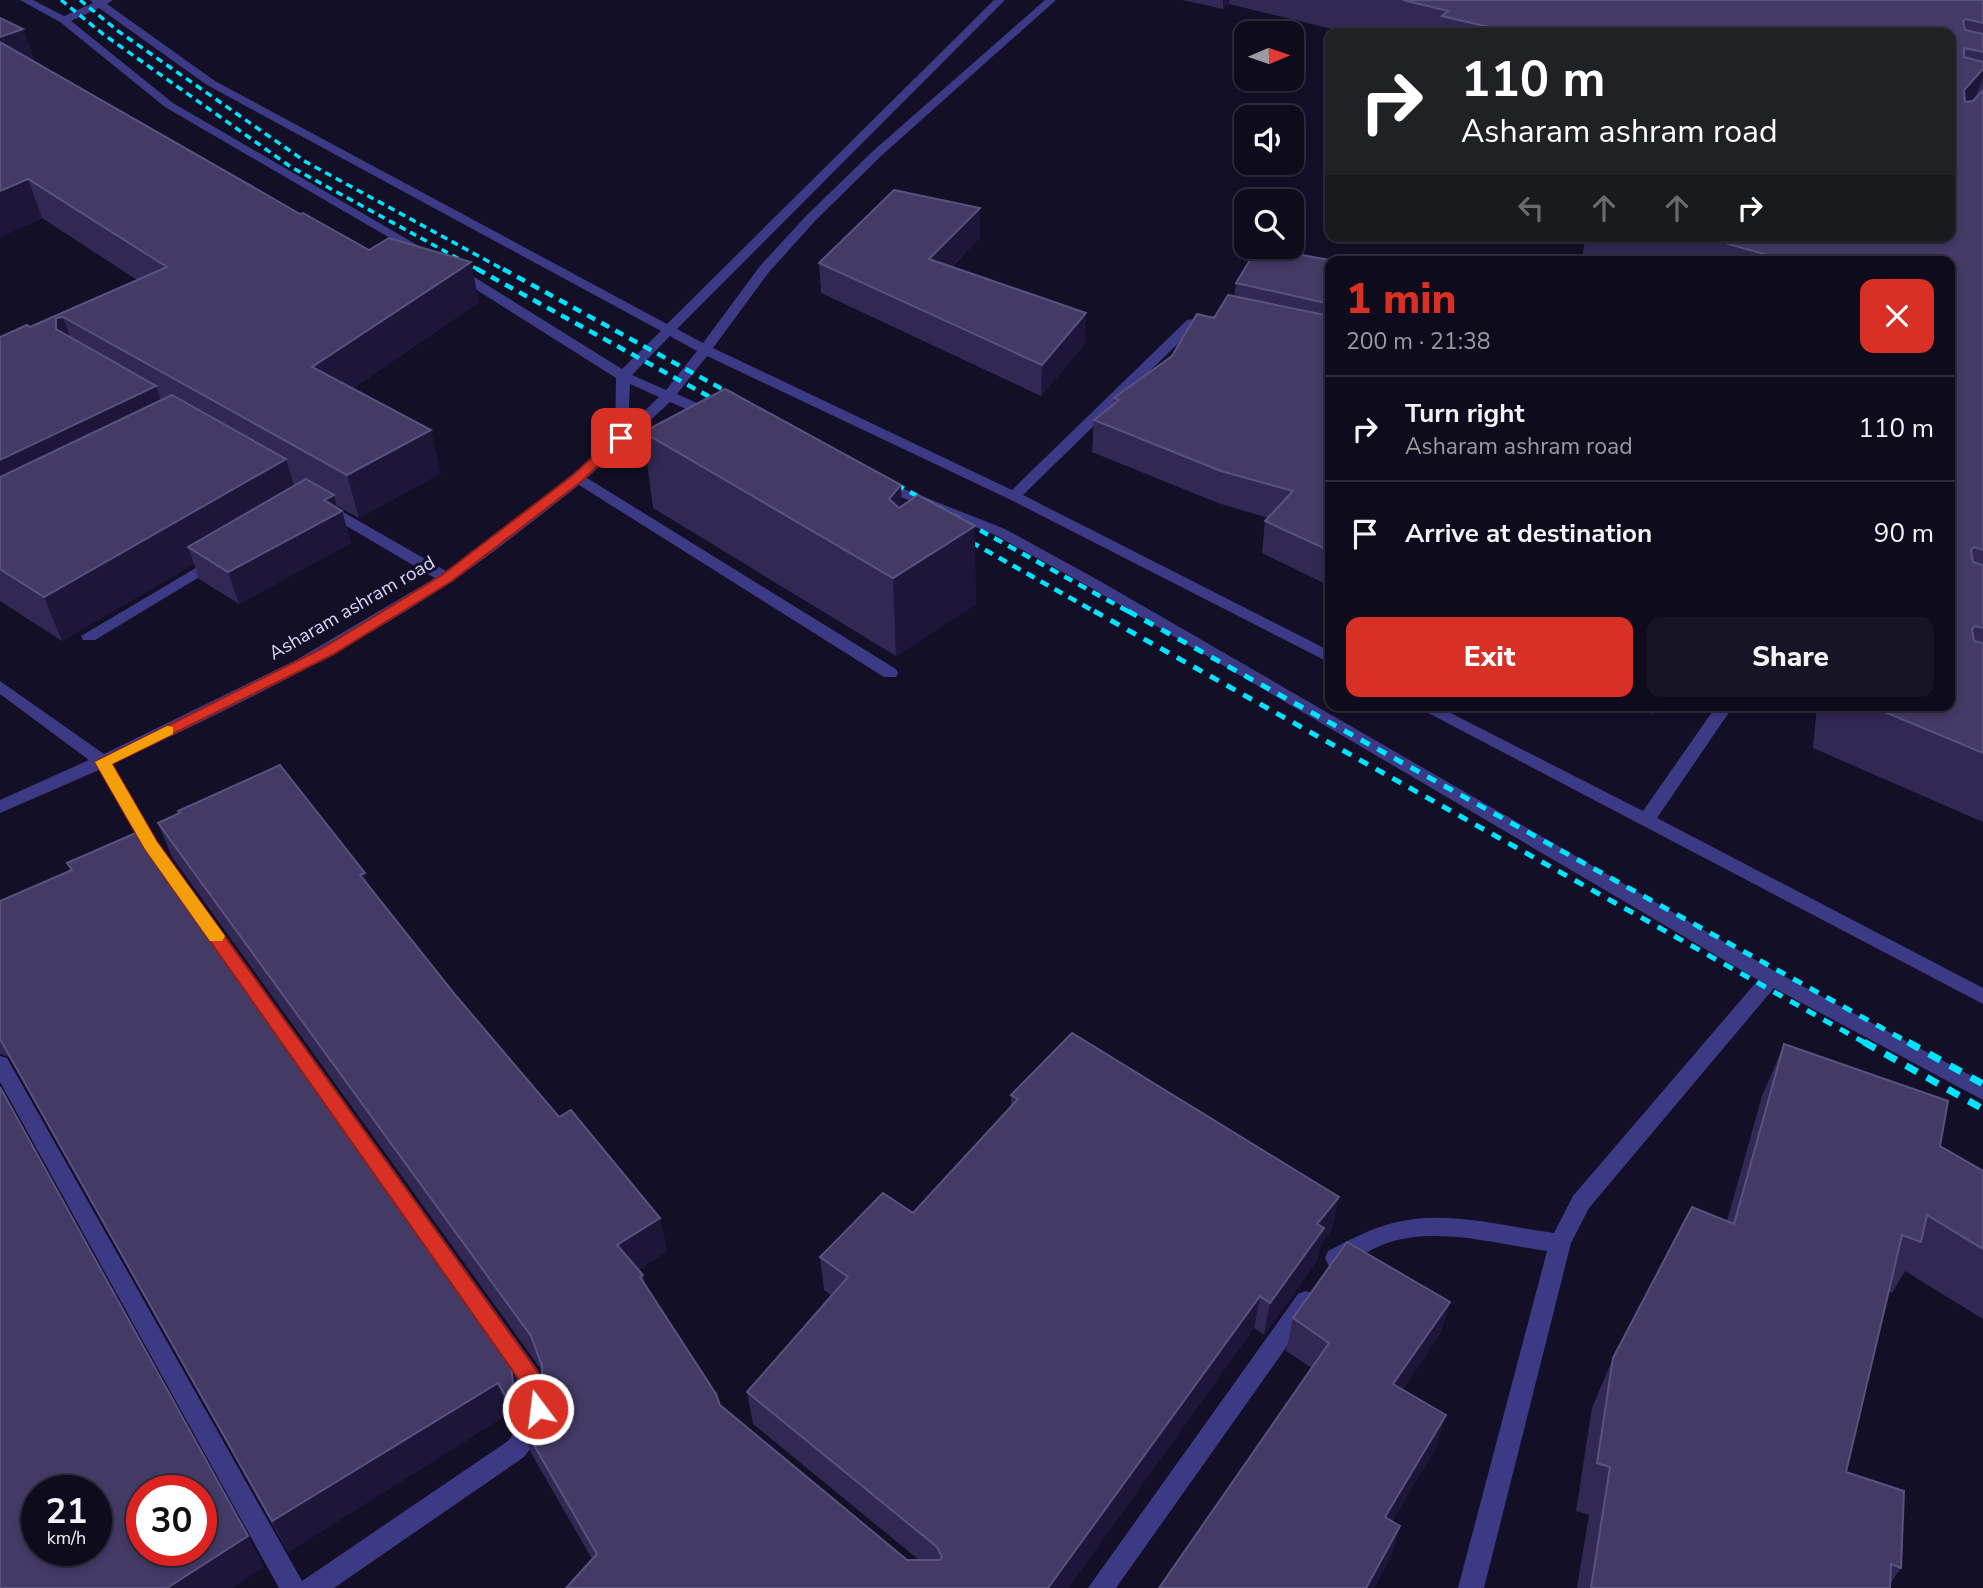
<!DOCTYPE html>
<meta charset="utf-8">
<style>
body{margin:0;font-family:"Nunito Sans",sans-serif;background:#171425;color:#f1f3f6;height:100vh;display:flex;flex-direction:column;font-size:26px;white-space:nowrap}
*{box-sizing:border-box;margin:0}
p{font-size:23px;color:#9b9ba3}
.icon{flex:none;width:38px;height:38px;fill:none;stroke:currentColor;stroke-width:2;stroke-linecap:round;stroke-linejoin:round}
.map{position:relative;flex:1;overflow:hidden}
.details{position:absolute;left:1325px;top:256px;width:630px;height:455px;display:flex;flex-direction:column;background:#0e0b1c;border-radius:14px;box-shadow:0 4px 10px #0003,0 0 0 2px #2e2b3b}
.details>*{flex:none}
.guide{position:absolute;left:1325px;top:28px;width:630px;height:214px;border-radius:14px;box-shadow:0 4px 10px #0003,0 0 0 2px #2e2b3b;background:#202124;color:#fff;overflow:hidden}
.needle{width:46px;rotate:88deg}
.tools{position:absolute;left:1234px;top:21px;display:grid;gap:14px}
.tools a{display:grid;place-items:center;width:70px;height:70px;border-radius:14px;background:#0e0b1c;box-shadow:0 4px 10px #0003,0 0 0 2px #2e2b3b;font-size:35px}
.speed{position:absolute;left:21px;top:1475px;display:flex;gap:14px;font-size:35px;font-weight:700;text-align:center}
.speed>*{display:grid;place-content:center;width:91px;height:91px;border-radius:50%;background:#0e0b1c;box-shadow:0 4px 10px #0003,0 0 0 2px #2e2b3b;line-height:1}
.speed small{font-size:18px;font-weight:400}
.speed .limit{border:10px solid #d22;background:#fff;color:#111}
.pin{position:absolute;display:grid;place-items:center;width:60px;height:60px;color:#fff;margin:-30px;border-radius:14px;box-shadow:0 4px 10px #0006}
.me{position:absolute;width:77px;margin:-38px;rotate:345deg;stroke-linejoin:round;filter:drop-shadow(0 0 5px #0008)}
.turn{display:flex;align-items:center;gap:24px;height:147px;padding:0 21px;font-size:32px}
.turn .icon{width:91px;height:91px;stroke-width:2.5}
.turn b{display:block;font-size:49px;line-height:60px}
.lanes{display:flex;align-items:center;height:66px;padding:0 21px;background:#0003;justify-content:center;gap:35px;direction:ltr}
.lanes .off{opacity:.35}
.round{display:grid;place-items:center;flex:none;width:74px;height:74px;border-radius:14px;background:#171425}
.summary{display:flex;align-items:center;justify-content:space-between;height:119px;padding:0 21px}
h1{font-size:42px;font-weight:800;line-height:52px;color:#d93025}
.cta{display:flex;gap:14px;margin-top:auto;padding:14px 21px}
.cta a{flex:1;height:80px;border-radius:14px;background:#d93025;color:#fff;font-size:28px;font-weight:800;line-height:80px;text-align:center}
.cta a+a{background:#171425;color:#f1f3f6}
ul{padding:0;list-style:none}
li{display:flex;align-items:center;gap:21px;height:105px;padding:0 21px;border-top:2px solid #2e2b3b}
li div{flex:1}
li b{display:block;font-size:26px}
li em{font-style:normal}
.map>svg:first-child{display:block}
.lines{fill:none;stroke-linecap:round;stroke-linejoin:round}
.minor{fill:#3d3a85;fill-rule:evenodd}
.rail-far3{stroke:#00e5ff;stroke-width:3.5;stroke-dasharray:7 5;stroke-linecap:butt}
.rail-far2{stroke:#00e5ff;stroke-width:4.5;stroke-dasharray:9 7;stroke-linecap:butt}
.rail-far1{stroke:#00e5ff;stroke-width:5;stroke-dasharray:10 9;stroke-linecap:butt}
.rail{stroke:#00e5ff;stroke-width:7;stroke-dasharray:13 11;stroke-linecap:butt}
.wall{fill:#312854}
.shaded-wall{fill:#1d163a}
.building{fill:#433a66;stroke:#5a527e;stroke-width:2;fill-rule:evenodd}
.route{fill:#d93025;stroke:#8d1f18;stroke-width:2}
.slow{fill:#f59e0b}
.labels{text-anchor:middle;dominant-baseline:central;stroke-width:6;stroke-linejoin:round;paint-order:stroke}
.street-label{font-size:19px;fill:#d9d4ff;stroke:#130f26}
</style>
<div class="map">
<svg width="1983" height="1588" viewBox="0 0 1983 1588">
<rect width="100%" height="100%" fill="#130f26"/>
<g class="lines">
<g class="minor">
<path d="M 20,0 L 33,0 L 64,16 L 93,3 L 90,0 L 113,0 L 107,4 L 215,81 L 667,324 L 994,0 L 1005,0 L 677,329 L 703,343 L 760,266 L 806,216 L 873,151 L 1045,0 L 1056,0 L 881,156 L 815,221 L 769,272 L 713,348 L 1012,490 L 1187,320 L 1219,315 L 1219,321 L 1196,326 L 1023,495 L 1330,651 L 1330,663 L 1009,499 L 707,356 L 677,394 L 717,412 L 717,418 L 707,418 L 670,402 L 587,478 L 896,669 L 898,673 L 896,677 L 884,677 L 579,485 C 537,518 495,552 451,582 C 345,653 229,710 112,764 L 157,841 L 538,1370 L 549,1399 L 549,1416 L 538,1439 L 524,1457 L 334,1588 L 279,1588 L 0,1082 L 0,1056 L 7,1058 L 302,1581 L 508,1441 L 526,1416 L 523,1389 L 144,849 L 99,770 L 0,813 L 0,800 L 89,760 L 0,694 L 0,681 L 104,754 L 296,660 L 435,578 L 321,511 L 321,505 L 331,505 L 446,571 L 508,527 L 615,439 L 616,378 L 450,273 L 450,267 L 458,267 L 622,369 L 661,331 L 207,85 L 99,8 L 71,21 L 173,103 L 436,256 L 426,259 L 165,107 L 60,22 ZM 670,336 L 697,351 L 666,390 L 632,375 ZM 630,384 L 659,397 L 628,427 Z"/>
<path d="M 881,480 L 1005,529 L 1098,580 L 1778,973 L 1983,1082 L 1983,1100 L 1774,988 L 1589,1208 L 1571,1243 L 1484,1588 L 1458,1588 L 1547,1251 C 1497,1244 1440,1227 1390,1242 C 1371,1248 1355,1261 1336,1267 L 1328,1265 L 1325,1258 L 1328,1251 C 1349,1240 1370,1229 1393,1223 C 1444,1209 1502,1226 1554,1233 L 1573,1196 L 1758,980 L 1088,586 L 995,535 L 876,487 L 876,481 Z"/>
<path d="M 216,556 L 224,561 L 221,564 L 95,640 L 83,640 L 81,636 Z"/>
<path d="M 1413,705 L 1435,705 L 1643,811 L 1717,705 L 1734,705 L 1657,818 L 1983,988 L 1983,1004 Z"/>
<path d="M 1306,1291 L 1314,1294 L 1317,1301 L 1314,1308 L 1116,1588 L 1088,1588 L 1298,1294 Z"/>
</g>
<g class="rail-far3">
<path d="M 61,0 L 103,34 L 291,167 L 481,271"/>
<path d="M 80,0 L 118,31 L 306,162 L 506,271"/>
</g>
<g class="rail-far2">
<path d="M 477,269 L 728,407"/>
<path d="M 503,269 L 1131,613"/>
<path d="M 957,534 L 1097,613"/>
</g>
<g class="rail-far1">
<path d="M 1094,611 L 1867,1044"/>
<path d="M 1128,611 L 1911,1044"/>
</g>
<g class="rail">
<path d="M 1864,1042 L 1983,1109"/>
<path d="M 1908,1042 L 1983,1084"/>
</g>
</g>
<g class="wall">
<path d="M 1182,0 L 1983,0 L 1983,822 L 1813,748 L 1817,705 L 1950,705 L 1950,261 L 1596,261 L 1582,257 L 1586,236 L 1950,236 L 1950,33 L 1349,33 L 1229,4 L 1223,9 Z"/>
<path d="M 0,18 L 23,29 L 34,61 L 300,214 L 369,250 L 479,302 L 353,388 L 441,473 L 359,518 L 337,506 L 338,508 L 342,511 L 351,543 L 239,604 L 199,579 L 194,564 L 62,641 L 0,601 L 0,337 L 30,327 L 137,280 L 42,218 L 0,237 Z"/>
<path d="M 980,208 L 980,237 L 952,267 L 1085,344 L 1041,396 L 821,293 L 819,263 Z"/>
<path d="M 1330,261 L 1330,586 L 1262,553 L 1265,521 L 1268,518 L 1218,503 L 1092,452 L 1094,420 L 1114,404 L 1114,398 L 1172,356 L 1214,318 L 1234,296 L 1236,283 Z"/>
<path d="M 643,432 L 976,604 L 896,656 L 653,508 Z"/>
<path d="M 1619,705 L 1656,705 L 1653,714 Z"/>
<path d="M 178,811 L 369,886 L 457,997 L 559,1117 L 660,1218 L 667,1251 L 638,1270 L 643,1275 L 645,1285 L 720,1405 L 907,1560 L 919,1560 L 753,1424 L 747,1392 L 832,1296 L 824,1290 L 820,1257 L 913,1213 L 1011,1106 L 1011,1095 L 1332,1230 L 1320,1245 L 1317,1261 L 1264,1335 L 1254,1328 L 1068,1588 L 592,1559 L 531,1453 L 520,1421 L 542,1384 L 542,1373 L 540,1368 L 172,857 L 158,823 L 179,814 Z"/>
<path d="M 67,863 L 510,1358 L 520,1390 L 523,1415 L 515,1426 L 508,1414 L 288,1552 L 9,1057 L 0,1054 L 0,901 L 71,870 Z"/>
<path d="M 1784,1044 L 1940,1146 L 1983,1171 L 1983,1319 L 1905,1271 L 1892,1293 L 1888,1291 L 1846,1472 L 1901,1568 L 1890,1584 L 1890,1588 L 1577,1588 L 1589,1515 L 1576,1511 L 1592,1408 L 1613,1358 L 1727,1221 L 1762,1096 Z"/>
<path d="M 1450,1302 L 1440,1334 L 1402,1390 L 1436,1447 L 1392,1521 L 1400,1526 L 1391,1556 L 1374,1588 L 1159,1588 L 1312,1368 L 1286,1351 L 1293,1318 Z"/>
</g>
<g class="shaded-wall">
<path d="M 1223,0 L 1229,0 L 1229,4 L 1223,9 Z"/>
<path d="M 23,29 L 35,65 L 0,55 L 0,37 Z"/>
<path d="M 1983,69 L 1983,77 L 1971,110 L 1950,136 L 1964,90 Z"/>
<path d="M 28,179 L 42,218 L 0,237 L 0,191 Z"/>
<path d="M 980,208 L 980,237 L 930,289 L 929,259 Z"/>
<path d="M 471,262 L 479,302 L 323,408 L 312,367 Z"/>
<path d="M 1086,313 L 1085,344 L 1041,396 L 1042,365 Z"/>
<path d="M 63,317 L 78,359 L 56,329 L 56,318 Z"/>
<path d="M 156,386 L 170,428 L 0,512 L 0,460 Z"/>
<path d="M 431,430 L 441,473 L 359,518 L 347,475 Z"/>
<path d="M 286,459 L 299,502 L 188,547 L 194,564 L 62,641 L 44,597 Z"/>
<path d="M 901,485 L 904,562 L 889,499 Z"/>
<path d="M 334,495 L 339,513 L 342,511 L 351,543 L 239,604 L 228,572 L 324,500 Z"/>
<path d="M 975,526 L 976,604 L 896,656 L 893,578 Z"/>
<path d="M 365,873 L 375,907 L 360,875 Z"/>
<path d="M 1339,1197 L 1332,1230 L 1320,1245 L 1317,1261 L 1264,1335 L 1270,1303 L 1317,1224 Z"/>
<path d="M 660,1218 L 667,1251 L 625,1278 L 617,1245 Z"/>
<path d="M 1260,1296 L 1254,1328 L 1068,1588 L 1048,1588 Z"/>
<path d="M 1450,1302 L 1440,1334 L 1384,1416 L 1393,1384 Z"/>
<path d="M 510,1358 L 520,1390 L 523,1415 L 515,1426 L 505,1395 Z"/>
<path d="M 498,1383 L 508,1414 L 288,1552 L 272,1521 Z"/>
<path d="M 1446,1415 L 1436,1447 L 1376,1548 L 1385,1517 Z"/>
<path d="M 1400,1526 L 1391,1556 L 1374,1588 L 1366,1588 Z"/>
<path d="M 248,1536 L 264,1567 L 232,1588 L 167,1588 Z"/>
</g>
<g class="building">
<path d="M 1403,0 L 1983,0 L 1983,23 L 1966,19 L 1963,21 L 1965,30 L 1983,34 L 1983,52 L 1964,48 L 1964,57 L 1983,62 L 1983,69 L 1964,90 L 1965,102 L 1973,101 L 1983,90 L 1983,550 L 1974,547 L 1971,550 L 1973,562 L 1983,565 L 1983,628 L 1975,626 L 1972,629 L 1974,641 L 1983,643 L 1983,753 L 1868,705 L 1950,705 L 1950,261 L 1789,261 L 1700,236 L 1950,236 L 1950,33 L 1514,33 L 1442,16 L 1448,11 Z"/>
<path d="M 0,18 L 23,29 L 0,37 Z"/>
<path d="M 0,42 L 300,214 L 303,213 L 369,250 L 389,238 L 471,262 L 312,367 L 431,430 L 347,475 L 63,317 L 56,318 L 56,329 L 156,386 L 0,460 L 0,337 L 27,325 L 30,327 L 167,267 L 28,179 L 0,191 Z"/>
<path d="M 894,190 L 980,208 L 929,259 L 1086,313 L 1042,365 L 819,263 Z"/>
<path d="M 1258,247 L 1335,261 L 1330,261 L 1330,304 L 1236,283 Z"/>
<path d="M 1228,295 L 1330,316 L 1330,551 L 1265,521 L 1293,491 L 1221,471 L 1094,420 L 1119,400 L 1114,398 L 1172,356 L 1197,314 L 1214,318 Z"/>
<path d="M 725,389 L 901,485 L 889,499 L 899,508 L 918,495 L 975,526 L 893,578 L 643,432 Z"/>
<path d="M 172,395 L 286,459 L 44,597 L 0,569 L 0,477 Z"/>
<path d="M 306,479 L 334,495 L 324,500 L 342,511 L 228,572 L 188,547 Z"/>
<path d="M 280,765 L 365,873 L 360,875 L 457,997 L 559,1117 L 571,1110 L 660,1218 L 617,1245 L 643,1275 L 640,1277 L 716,1394 L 720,1405 L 907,1560 L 940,1560 L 942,1557 L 937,1547 L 747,1392 L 848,1277 L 820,1257 L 883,1193 L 913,1213 L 1018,1099 L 1011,1095 L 1072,1033 L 1339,1197 L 1317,1224 L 1324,1228 L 1270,1303 L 1260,1296 L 1048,1588 L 566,1588 L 597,1554 L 520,1421 L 542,1384 L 542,1366 L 531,1336 L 158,823 L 180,813 L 178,811 Z"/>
<path d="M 138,832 L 510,1358 L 513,1383 L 505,1395 L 498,1383 L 272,1521 L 0,1039 L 0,901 L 72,870 L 67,863 Z"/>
<path d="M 1784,1044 L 1948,1101 L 1940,1146 L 1983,1171 L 1983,1249 L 1927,1215 L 1921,1242 L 1902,1235 L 1846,1472 L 1904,1491 L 1901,1568 L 1891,1564 L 1890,1588 L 1591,1588 L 1610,1467 L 1597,1463 L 1613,1358 L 1692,1207 L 1734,1224 Z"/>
<path d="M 0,1087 L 248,1536 L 167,1588 L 0,1588 ZM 37,1491 L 96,1491 L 96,1550 L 37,1550 ZM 142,1491 L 201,1491 L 201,1550 L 142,1550 Z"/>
<path d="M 1347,1242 L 1450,1302 L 1393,1384 L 1446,1415 L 1385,1517 L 1400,1526 L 1366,1588 L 1159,1588 L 1329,1343 L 1293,1318 Z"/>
</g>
<path class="route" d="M 617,435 L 627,438 L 582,481 L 452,581 L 332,655 L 112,764 L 157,842 L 537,1371 L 549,1395 L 545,1416 L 538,1419 L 530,1416 C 526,1406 528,1395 522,1384 L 145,849 L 95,762 L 321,649 L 442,575 L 573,475 Z"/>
<path class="slow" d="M 167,726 L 173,727 L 173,734 L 112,764 L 157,842 L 222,932 L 225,936 L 222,941 L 210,941 L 145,849 L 95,762 Z"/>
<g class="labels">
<g class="street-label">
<text transform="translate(352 608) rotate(-30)">Asharam ashram road</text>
</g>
</g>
</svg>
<div class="tools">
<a><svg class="needle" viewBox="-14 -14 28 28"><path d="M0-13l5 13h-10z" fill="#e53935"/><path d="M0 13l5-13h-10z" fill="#9b9ba3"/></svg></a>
<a><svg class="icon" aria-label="sound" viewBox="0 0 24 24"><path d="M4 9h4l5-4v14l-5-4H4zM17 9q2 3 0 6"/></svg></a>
<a><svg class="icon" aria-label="search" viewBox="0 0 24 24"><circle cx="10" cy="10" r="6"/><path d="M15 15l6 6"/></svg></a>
</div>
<div class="speed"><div>21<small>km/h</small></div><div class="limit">30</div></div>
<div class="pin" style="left:621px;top:438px;background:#d93025"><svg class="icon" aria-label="arrive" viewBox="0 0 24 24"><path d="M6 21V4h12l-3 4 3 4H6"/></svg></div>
<svg class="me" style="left:538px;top:1409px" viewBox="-20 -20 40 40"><circle r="17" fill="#d93025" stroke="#fff" stroke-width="3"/><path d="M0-11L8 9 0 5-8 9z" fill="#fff"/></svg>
<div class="guide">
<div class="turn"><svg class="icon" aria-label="right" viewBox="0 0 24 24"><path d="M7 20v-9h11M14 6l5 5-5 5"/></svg><div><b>110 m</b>Asharam ashram road</div></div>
<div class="lanes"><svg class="icon off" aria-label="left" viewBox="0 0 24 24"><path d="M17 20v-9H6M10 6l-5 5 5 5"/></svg><svg class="icon off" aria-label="ahead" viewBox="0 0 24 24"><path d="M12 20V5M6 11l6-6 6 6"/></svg><svg class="icon off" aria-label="ahead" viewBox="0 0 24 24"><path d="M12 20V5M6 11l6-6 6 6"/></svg><svg class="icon" aria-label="right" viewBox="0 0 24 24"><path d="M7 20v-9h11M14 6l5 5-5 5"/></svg></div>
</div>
<section class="details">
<div class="summary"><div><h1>1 min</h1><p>200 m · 21:38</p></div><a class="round" style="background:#d93025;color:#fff"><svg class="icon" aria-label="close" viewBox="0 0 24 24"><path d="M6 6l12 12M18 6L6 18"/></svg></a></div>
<ul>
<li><svg class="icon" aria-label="right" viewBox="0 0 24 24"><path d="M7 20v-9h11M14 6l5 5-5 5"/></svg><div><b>Turn right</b><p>Asharam ashram road</p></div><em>110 m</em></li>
<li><svg class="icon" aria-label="arrive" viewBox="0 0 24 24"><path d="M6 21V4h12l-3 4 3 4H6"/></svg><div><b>Arrive at destination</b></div><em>90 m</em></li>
</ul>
<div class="cta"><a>Exit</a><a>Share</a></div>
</section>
</div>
